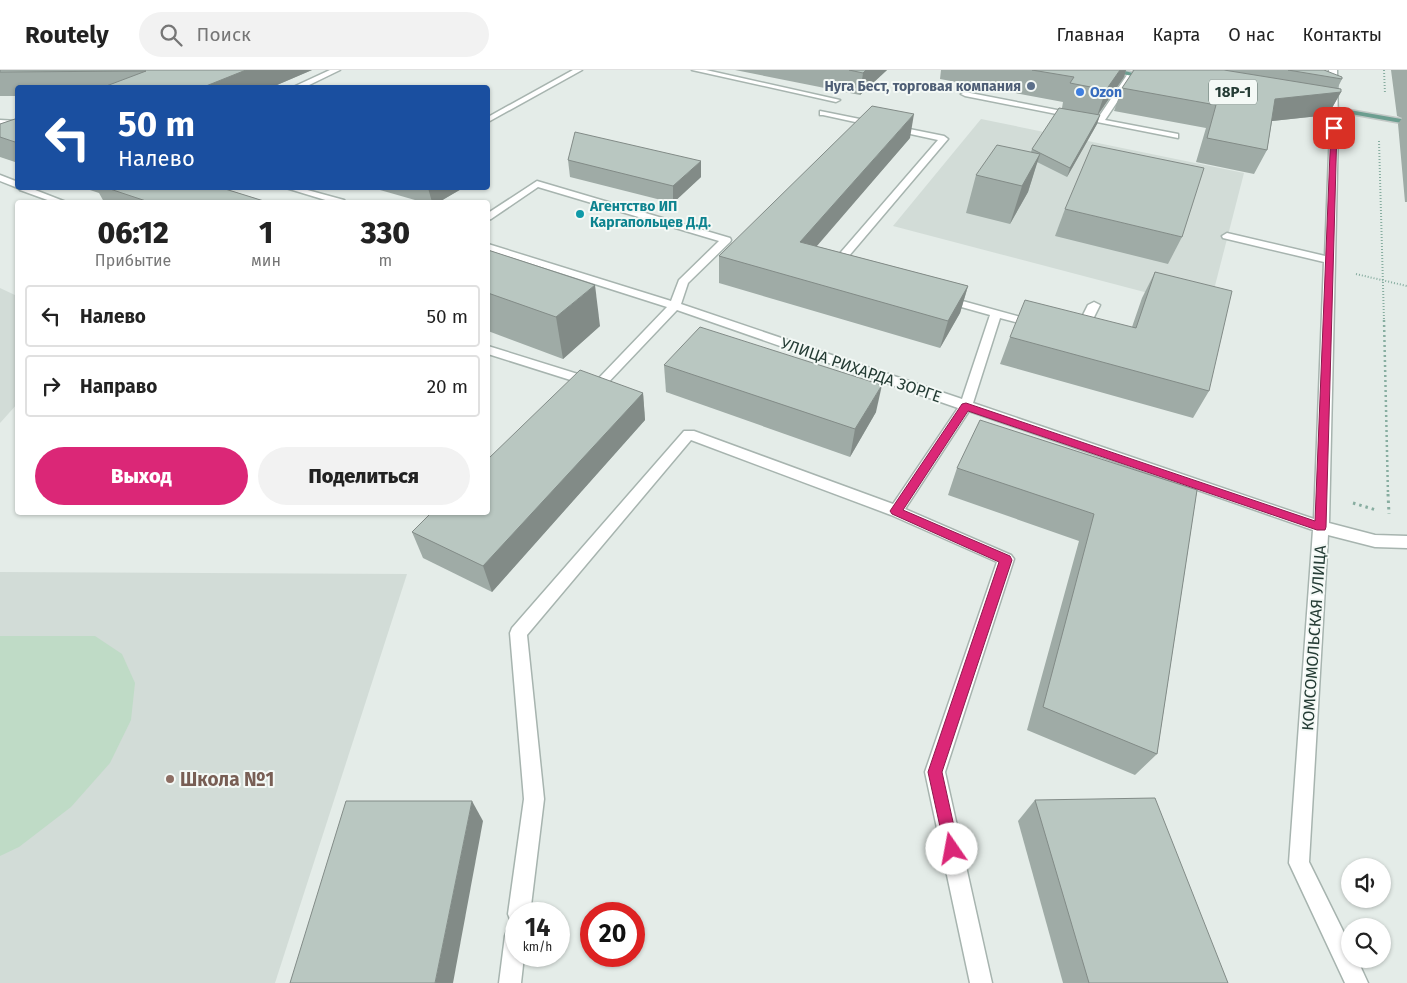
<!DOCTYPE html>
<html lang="ru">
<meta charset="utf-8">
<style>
body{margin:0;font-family:"Fira Sans",sans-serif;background:#f2f2f2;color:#222;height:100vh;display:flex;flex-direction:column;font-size:19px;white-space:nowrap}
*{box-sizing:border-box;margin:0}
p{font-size:16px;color:#767676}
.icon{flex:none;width:28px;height:28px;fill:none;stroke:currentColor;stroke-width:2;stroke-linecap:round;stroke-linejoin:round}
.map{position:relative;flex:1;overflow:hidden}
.drawer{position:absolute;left:15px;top:130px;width:475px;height:315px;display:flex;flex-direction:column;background:#fff;border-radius:5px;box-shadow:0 1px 4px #0004}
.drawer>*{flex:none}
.guide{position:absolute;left:15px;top:15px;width:475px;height:105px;border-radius:5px;box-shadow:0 1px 4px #0004;background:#1a4fa0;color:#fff;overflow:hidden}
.buttons{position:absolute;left:1341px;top:788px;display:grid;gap:10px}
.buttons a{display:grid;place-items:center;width:50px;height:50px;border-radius:50%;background:#fff;box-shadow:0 1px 4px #0004;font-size:25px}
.speed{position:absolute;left:505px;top:832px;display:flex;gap:10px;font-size:25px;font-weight:700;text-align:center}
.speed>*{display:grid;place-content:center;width:65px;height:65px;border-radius:50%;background:#fff;box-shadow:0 1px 4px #0004;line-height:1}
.speed small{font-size:12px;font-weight:400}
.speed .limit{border:8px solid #d22;background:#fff;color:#111}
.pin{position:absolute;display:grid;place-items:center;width:42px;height:42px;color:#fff;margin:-21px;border-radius:10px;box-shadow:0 2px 8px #0006}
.me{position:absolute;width:55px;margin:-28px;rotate:348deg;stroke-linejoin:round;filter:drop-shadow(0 0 4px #0008)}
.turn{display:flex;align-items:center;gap:18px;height:105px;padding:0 20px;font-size:22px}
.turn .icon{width:65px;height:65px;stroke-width:2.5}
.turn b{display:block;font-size:35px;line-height:42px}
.eta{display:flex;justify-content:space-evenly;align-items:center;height:85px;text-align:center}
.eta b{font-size:30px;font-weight:800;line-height:35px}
.primary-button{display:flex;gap:10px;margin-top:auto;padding:10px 20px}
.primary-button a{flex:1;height:58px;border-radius:30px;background:#db2777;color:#fff;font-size:20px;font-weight:800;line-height:58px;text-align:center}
.primary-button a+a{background:#f2f2f2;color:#222}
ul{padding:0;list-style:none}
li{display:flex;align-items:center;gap:15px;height:62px;margin:0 10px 8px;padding:0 10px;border:2px solid #e0e0e0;border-radius:5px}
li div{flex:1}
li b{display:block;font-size:19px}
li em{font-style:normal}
header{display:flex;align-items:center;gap:30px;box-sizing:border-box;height:70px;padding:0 25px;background:#fff;border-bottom:1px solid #e0e0e0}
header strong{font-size:24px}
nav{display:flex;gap:28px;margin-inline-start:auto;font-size:18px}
.search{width:350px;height:45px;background:#f2f2f2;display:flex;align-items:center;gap:12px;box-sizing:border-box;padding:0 18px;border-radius:28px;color:#767676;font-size:19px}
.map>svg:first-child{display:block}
.built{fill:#d2dcd7}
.green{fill:#bfdbc6}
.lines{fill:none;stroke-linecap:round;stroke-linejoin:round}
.minor-casing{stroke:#a7b4af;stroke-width:3}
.major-casing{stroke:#c2c8c6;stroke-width:3}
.path-far2{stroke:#87ada0;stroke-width:2;stroke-dasharray:1 2;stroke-linecap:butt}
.path-far1{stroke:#87ada0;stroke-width:2.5;stroke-dasharray:2 3;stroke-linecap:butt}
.path{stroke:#87ada0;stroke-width:3;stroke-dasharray:2.5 4;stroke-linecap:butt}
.minor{fill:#fff;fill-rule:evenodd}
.major{fill:#6c9e90;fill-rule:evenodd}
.wall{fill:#9faba6}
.shaded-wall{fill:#828b87}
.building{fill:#b9c7c1;stroke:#828b87}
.route{fill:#db2777;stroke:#8e194d}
.service-dot{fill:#5c6f8a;stroke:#f4f9f6;stroke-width:2}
.shop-dot{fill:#3f7fe0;stroke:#f4f9f6;stroke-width:2}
.culture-dot{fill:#0f9aa8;stroke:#f4f9f6;stroke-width:2}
.education-dot{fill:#8d6e63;stroke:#f4f9f6;stroke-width:2}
.labels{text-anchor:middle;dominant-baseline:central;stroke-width:4;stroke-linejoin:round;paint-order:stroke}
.far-service-label{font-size:14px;font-weight:bold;fill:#4e5e75;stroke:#f4f9f6;text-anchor:end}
.far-shop-label{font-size:14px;font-weight:bold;fill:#366cbe;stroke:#f4f9f6;text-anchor:start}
.far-culture-label{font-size:14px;font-weight:bold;fill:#0d838f;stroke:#f4f9f6;text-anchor:start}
.shield{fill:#f4f9f6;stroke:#63756f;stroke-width:1}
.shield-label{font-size:15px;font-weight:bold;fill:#253c35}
.street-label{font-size:16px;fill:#253c35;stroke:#f4f9f6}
.near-education-label{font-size:19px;font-weight:bold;fill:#785e54;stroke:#f4f9f6;text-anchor:start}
</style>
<header>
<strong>Routely</strong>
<div class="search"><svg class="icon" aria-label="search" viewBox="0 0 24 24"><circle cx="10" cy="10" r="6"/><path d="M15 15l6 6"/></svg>Поиск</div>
<nav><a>Главная</a><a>Карта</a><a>О нас</a><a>Контакты</a></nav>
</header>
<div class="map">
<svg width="1407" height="913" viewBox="0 0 1407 913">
<rect width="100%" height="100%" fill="#e4ece8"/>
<g class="built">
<path d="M 981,49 L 1244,103 L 1209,239 L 893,156 Z"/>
<path d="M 0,218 L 17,226 L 18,333 L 0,353 Z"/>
<path d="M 0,502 L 407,504 L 275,913 L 0,913 Z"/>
</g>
<path class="green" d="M 0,566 L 95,566 L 122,584 L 135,613 L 131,650 L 110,693 L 71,737 L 19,777 L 0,786 Z"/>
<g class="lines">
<defs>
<g id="minor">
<path d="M 330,0 L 340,0 L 303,18 L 291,18 Z"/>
<path d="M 573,0 L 582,0 L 488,52 L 488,47 Z"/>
<path d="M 692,0 L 706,0 L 840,30 L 836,32 Z"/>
<path d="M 1329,0 L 1337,0 L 1338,58 L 1329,453 L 1375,465 L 1407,466 L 1407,478 L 1375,477 L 1328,465 L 1309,792 L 1350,875 L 1350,889 L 1357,889 L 1368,913 L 1345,913 L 1289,793 L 1313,460 L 969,341 L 905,439 L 1011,485 L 1014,489 L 945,702 L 992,913 L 970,913 L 925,702 L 997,492 L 891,445 L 691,370 L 527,565 L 544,729 L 530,844 L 516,844 L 516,854 L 511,852 L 508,844 L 524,729 L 510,563 L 512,558 L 684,361 L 694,361 L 893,434 L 958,338 L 677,240 L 603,318 L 599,319 L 488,284 L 488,276 L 597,310 L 667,237 L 488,180 L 488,174 L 671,231 L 679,210 L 719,171 L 538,117 L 491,149 L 488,150 L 488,143 L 537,111 L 730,168 L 731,170 L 730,172 L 688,213 L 681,234 L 962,329 L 990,245 L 940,231 L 938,229 L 940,227 L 948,227 L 1039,252 L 1041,254 L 1035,257 L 1000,248 L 973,333 L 1314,449 L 1324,192 L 1223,168 L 1222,166 L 1227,163 L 1325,186 L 1330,58 Z"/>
<path d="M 1129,2 L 1136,4 L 1105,50 L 1178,64 L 1178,68 L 965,26 L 961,24 L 965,22 L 1098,48 Z"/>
<path d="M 820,41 L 944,66 L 948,69 L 837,200 L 833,201 L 828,198 L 829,196 L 938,70 L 823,45 L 820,45 Z"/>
<path d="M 0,50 L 18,51 L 18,56 L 0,54 Z"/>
<path d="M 0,105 L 18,112 L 18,118 L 30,118 L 66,132 L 53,132 L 20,120 L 19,118 L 18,118 L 0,111 Z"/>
<path d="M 286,118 L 300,118 L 344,130 L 346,132 L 332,132 Z"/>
<path d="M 1094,232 L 1100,235 L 1086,263 L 1080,267 L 1076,266 L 1074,263 L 1088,235 Z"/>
<path d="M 516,855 L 516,886 L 524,886 L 521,913 L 499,913 L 505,866 L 508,858 Z"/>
</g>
<g id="major">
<path d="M 1103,0 L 1120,0 L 1156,8 L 1152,10 Z"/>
<path d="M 1309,33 L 1407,50 L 1407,54 L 1312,37 L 1308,35 Z"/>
</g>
</defs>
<use href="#minor" class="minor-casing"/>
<use href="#major" class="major-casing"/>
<g class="path-far2">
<path d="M 1384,0 L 1385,24"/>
<path d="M 1379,71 L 1384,251"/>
<path d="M 1356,204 L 1407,216"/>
</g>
<path class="path-far1" d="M 1384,250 L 1388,425"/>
<g class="path">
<path d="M 1388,424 L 1389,444"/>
<path d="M 1353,433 L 1376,440"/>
</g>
<use href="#minor" class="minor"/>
<use href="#major" class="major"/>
</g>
<g class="wall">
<path d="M 0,0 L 312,0 L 270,18 L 18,18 L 18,26 L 0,26 Z"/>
<path d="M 735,0 L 887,0 L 860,25 Z"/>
<path d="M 941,0 L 1126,0 L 1124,7 L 1098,45 L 1100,45 L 1097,54 L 1067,107 L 1037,92 L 1028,122 L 1010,154 L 966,143 L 976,105 L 1031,82 L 1032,79 L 1062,38 L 1063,32 L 940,9 Z"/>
<path d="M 1131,0 L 1324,0 L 1342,9 L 1337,19 L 1341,22 L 1328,45 L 1272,51 L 1267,80 L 1254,104 L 1196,92 L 1206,58 L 1114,41 L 1122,18 L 1134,1 Z"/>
<path d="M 1391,0 L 1407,0 L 1407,132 L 1405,132 L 1398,54 L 1402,48 L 1397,46 Z"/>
<path d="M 18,48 L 18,93 L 0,87 L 0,54 Z"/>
<path d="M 910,68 L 816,176 L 968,216 L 960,243 L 940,278 L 719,213 L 719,186 Z"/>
<path d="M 568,90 L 701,107 L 673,133 L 570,107 Z"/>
<path d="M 84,118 L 222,118 L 267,132 L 104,132 L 99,123 Z"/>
<path d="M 373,118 L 463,118 L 439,132 L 422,132 Z"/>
<path d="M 1065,139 L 1182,167 L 1168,194 L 1055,166 Z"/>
<path d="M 488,180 L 600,256 L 563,289 L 488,261 Z"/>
<path d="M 1155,202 L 1209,321 L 1193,348 L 1000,294 L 1010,267 L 1132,257 L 1142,228 Z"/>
<path d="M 664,295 L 876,342 L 850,387 L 666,322 Z"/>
<path d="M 643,323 L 645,350 L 492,522 L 423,488 L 412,462 Z"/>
<path d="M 957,398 L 1197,420 L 1157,684 L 1135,705 L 1027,660 L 1079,471 L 948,425 Z"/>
<path d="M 1035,730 L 1228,913 L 1063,913 L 1018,751 Z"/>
</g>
<g class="shaded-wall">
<path d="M 246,0 L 312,0 L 270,18 L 206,18 L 206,16 Z"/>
<path d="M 866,0 L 887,0 L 860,25 L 863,3 Z"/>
<path d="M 1120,0 L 1126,0 L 1124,7 L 1097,46 L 1106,20 Z"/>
<path d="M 1341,22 L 1328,45 L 1263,52 L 1275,29 Z"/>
<path d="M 914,44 L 910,68 L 798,198 L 800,172 Z"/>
<path d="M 1100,45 L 1097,54 L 1067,107 L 1070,98 Z"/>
<path d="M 1040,84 L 1028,122 L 1010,154 L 1022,116 Z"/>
<path d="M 701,91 L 701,107 L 673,133 L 673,116 Z"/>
<path d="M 428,118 L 463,118 L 439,132 L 432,132 Z"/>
<path d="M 595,215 L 600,256 L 563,289 L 556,247 Z"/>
<path d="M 968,216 L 960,243 L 940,278 L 948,251 Z"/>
<path d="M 882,315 L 876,342 L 850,387 L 855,359 Z"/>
<path d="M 643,323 L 645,350 L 492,522 L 483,496 Z"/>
<path d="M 472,731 L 483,751 L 453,913 L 435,913 Z"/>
</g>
<g class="building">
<path d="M 0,0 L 246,0 L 206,16 L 211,18 L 101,18 L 146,1 L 0,2 Z"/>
<path d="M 849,0 L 866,0 L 863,3 Z"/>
<path d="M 1032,0 L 1120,0 L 1106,20 L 1070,13 L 1074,7 Z"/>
<path d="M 1134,0 L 1224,0 L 1341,19 L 1341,22 L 1275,29 L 1267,80 L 1207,68 L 1216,35 L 1122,18 Z"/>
<path d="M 1288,0 L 1324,0 L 1342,7 L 1342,9 Z"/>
<path d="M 872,36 L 914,44 L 800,172 L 968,216 L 948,251 L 719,186 Z"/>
<path d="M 1059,38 L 1100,45 L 1070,98 L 1032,79 Z"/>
<path d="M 18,48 L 18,73 L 0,67 L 0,54 Z"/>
<path d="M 575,62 L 701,91 L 673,116 L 568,90 Z"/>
<path d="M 997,75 L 1040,84 L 1022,116 L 976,105 Z"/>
<path d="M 1092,75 L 1204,98 L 1182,167 L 1065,139 Z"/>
<path d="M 107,118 L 222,118 L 267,132 L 149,132 Z"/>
<path d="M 488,180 L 595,215 L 556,247 L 488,223 Z"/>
<path d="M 1155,202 L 1232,221 L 1209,321 L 1010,267 L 1025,230 L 1136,258 Z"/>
<path d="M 700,257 L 882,315 L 855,359 L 664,295 Z"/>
<path d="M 580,300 L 643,323 L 483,496 L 412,462 L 432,442 L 488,442 L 488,389 Z"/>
<path d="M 980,350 L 1197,420 L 1157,684 L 1043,637 L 1094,444 L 957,398 Z"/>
<path d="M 1155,728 L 1228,913 L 1089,913 L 1035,730 Z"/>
<path d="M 346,731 L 472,731 L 435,913 L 290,913 Z"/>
</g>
<path class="route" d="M 1334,56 L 1337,58 L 1326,457 L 1325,460 L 1317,460 L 968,341 L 903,440 L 1010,486 L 1012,490 L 942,702 L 959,779 L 957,784 L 952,787 L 946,784 L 928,702 L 999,492 L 892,444 L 890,441 L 962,334 L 966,333 L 1315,451 L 1331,58 Z"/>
<circle class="service-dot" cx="1031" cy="16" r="5"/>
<circle class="shop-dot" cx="1080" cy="22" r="5"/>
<circle class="culture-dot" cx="580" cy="144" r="5"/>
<circle class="education-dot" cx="170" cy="709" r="5"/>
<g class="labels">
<g class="far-service-label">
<text x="1021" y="16">Нуга Бест, торговая компания</text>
</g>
<g class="far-shop-label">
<text x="1090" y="22">Ozon</text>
</g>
<g class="far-culture-label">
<text x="590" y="136">Агентство ИП<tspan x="590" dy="16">Каргапольцев Д.Д.</tspan></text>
</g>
<rect class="shield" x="1209" y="9.5" width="48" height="25" rx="4"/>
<g class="shield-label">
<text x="1233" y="22">18Р-1</text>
</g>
<g class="street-label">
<text transform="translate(861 300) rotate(19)">УЛИЦА РИХАРДА ЗОРГЕ</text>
<text transform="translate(1314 568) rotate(-86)">КОМСОМОЛЬСКАЯ УЛИЦА</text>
</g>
<g class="near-education-label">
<text x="180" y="709">Школа №1</text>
</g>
</g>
</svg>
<div class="buttons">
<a><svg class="icon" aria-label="sound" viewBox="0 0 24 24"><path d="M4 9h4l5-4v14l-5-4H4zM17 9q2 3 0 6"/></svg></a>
<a><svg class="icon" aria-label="search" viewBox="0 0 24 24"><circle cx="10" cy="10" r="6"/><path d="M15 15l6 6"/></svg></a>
</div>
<div class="speed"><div>14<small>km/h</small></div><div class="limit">20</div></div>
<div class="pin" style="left:1334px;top:58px;background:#d93025"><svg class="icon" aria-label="arrive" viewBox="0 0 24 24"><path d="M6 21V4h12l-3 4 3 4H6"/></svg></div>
<svg class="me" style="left:952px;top:779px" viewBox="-20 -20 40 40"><circle r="19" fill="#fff"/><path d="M0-13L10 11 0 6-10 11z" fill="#db2777"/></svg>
<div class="guide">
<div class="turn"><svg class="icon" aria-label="left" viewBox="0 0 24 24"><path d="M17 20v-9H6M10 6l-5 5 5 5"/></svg><div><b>50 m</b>Налево</div></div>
</div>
<section class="drawer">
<div class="eta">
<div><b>06:12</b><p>Прибытие</p></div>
<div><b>1</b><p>мин</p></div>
<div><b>330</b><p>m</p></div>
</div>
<ul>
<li><svg class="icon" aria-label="left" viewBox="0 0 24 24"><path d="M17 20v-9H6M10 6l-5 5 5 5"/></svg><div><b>Налево</b></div><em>50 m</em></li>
<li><svg class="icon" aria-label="right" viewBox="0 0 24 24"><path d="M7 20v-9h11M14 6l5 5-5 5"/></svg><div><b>Направо</b></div><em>20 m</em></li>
</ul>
<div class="primary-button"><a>Выход</a><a>Поделиться</a></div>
</section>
</div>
